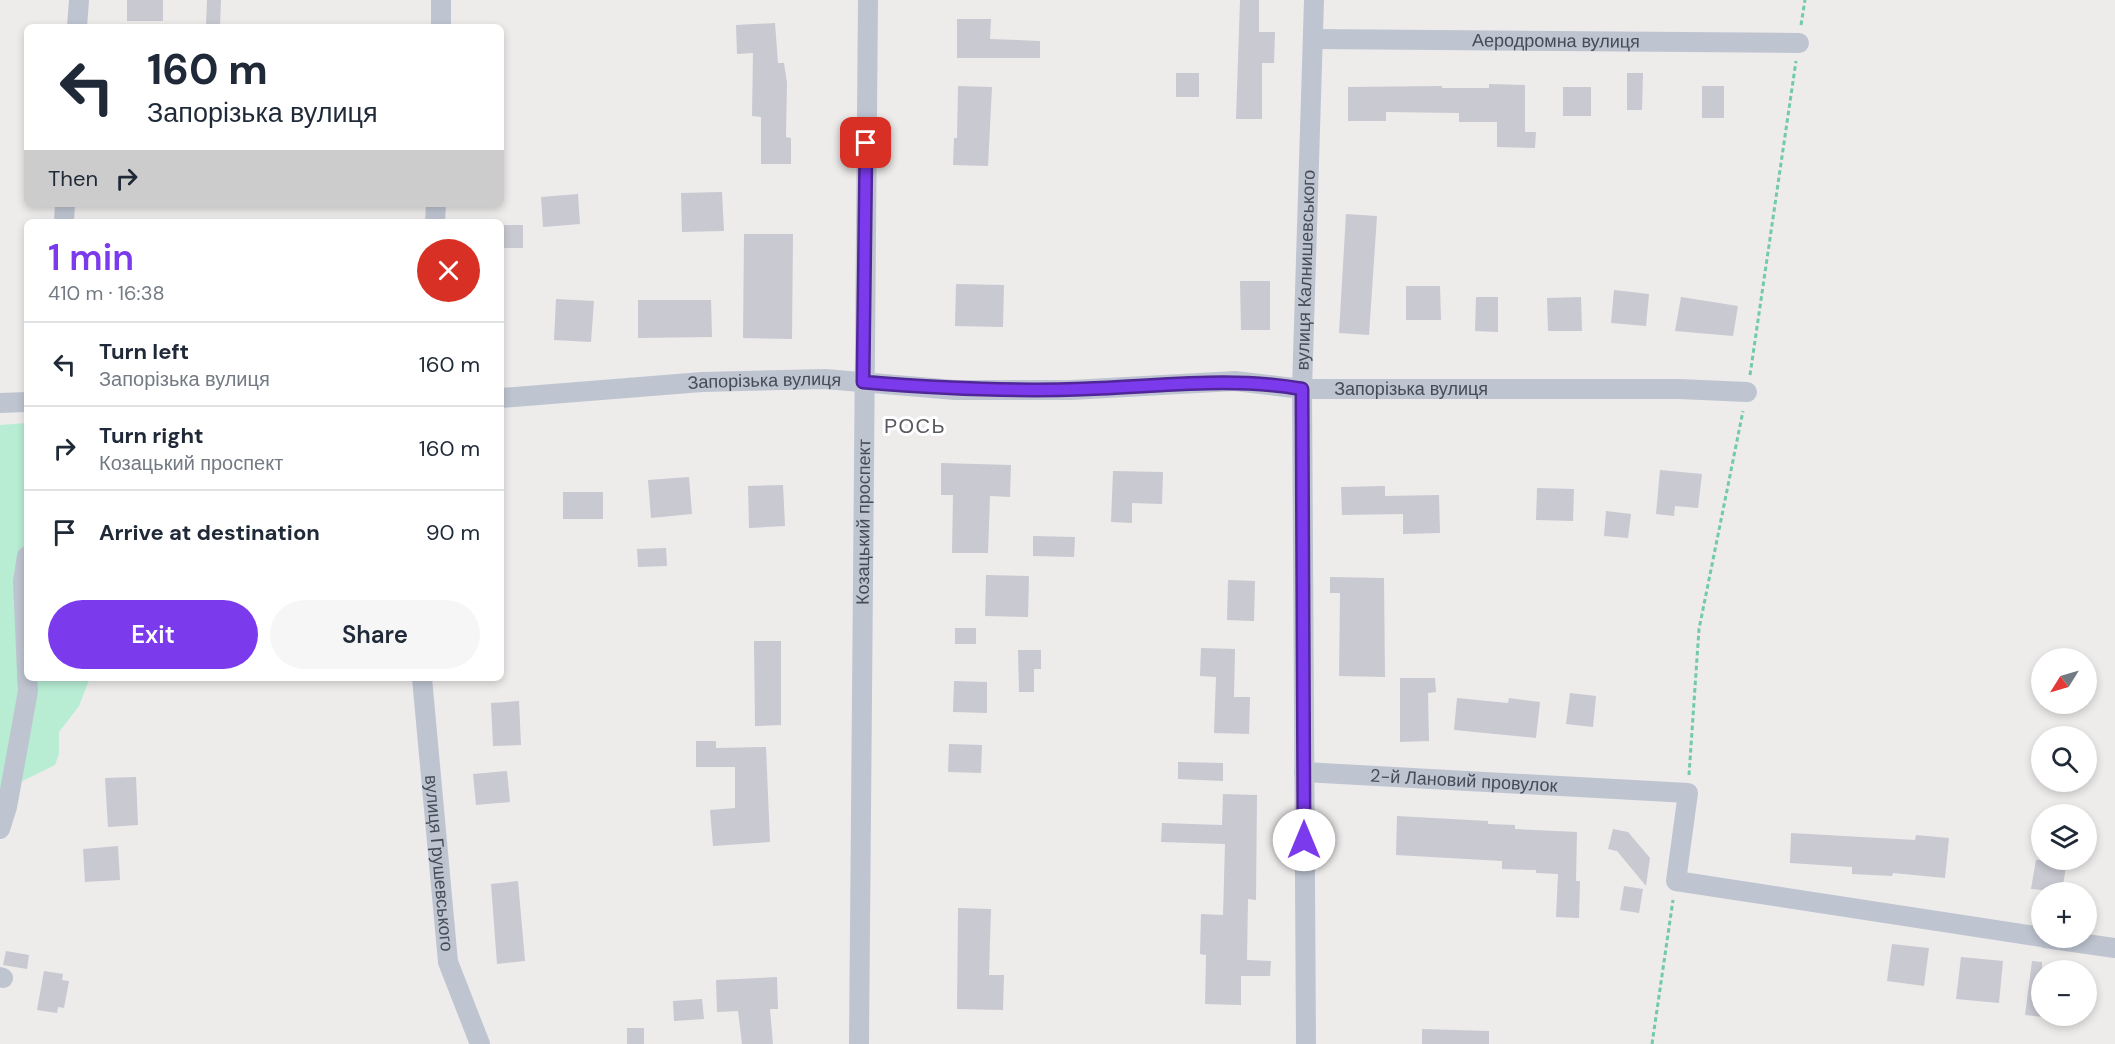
<!DOCTYPE html>
<meta charset="utf-8">
<style>
body{margin:0;font-family:"DM Sans",sans-serif;background:#f6f6f7;color:#1f2937;height:100vh;display:flex;flex-direction:column;font-size:22px;white-space:nowrap}
*{box-sizing:border-box;margin:0}
p{font-size:20px;color:#747a83}
.icon{flex:none;width:33px;height:33px;fill:none;stroke:currentColor;stroke-width:2;stroke-linecap:round;stroke-linejoin:round}
.map{position:relative;flex:1;overflow:hidden}
.details{position:absolute;left:24px;top:219px;width:480px;height:462px;display:flex;flex-direction:column;background:#fff;border-radius:9px;box-shadow:0 3px 9px #0003}
.details>*{flex:none}
.banner{position:absolute;left:24px;top:24px;width:480px;height:183px;border-radius:9px;box-shadow:0 3px 9px #0003;background:#fff;color:#1f2937;overflow:hidden}
.needle{width:39px;rotate:233deg}
.tools{position:absolute;left:2031px;top:648px;display:grid;gap:12px}
.tools a{display:grid;place-items:center;width:66px;height:66px;border-radius:50%;background:#fff;box-shadow:0 3px 9px #0003;font-size:30px}
.pin{position:absolute;display:grid;place-items:center;width:51px;height:51px;color:#fff;margin:-26px;border-radius:12px;box-shadow:0 3px 9px #0006}
.me{position:absolute;width:66px;margin:-33px;rotate:0deg;stroke-linejoin:round;filter:drop-shadow(0 0 4px #0008)}
.turn{display:flex;align-items:center;gap:21px;height:126px;padding:0 24px;font-size:27px}
.turn .icon{width:78px;height:78px;stroke-width:2.5}
.turn b{display:block;font-size:42px;line-height:51px}
.then{display:flex;align-items:center;height:57px;padding:0 24px;background:#0003;gap:12px;font-size:22px}
.round{display:grid;place-items:center;flex:none;width:63px;height:63px;border-radius:32px;background:#f6f6f7}
.headline{display:flex;align-items:center;justify-content:space-between;height:102px;padding:0 24px}
h1{font-size:36px;font-weight:600;line-height:45px;color:#7c3aed}
.action{display:flex;gap:12px;margin-top:auto;padding:12px 24px}
.action a{flex:1;height:69px;border-radius:36px;background:#7c3aed;color:#fff;font-size:24px;font-weight:600;line-height:69px;text-align:center}
.action a+a{background:#f6f6f7;color:#1f2937}
ul{padding:0;list-style:none}
li{display:flex;align-items:center;gap:18px;height:84px;padding:0 24px;border-top:2px solid #e0e1e3}
li div{flex:1}
li b{display:block;font-size:22px}
li em{font-style:normal}
.map>svg:first-child{display:block}
.green{fill:#b8edd4}
.building{fill:#c8c9d1}
.lines{fill:none;stroke-linecap:round;stroke-linejoin:round}
.path{stroke:#71caaa;stroke-width:3;stroke-dasharray:4.5 3;stroke-linecap:butt}
.street{stroke:#bec5d1;stroke-width:20}
.route-casing{stroke:#51269a;stroke-width:15}
.route{stroke:#7c3aed;stroke-width:10}
.labels{text-anchor:middle;dominant-baseline:central;stroke-width:6;stroke-linejoin:round;paint-order:stroke}
.street-label{font-size:18px;fill:#444c58;stroke:#fff}
.neighbourhood-label{font-size:20px;letter-spacing:1.5px;fill:#585a60;stroke:#fff}
</style>
<div class="map">
<svg width="2115" height="1044" viewBox="0 0 2115 1044">
<rect width="100%" height="100%" fill="#eeebeb"/>
<path class="green" d="M 27,423 L 27,678 L 90,678 L 79,706 L 59,732 L 59,754 L 55,765 L 0,792 L 0,425 Z"/>
<g class="building">
<rect x="127" y="0" width="36" height="21"/>
<path d="M 207,0 L 221,0 L 220,26 L 206,25 Z"/>
<path d="M 1240,0 L 1259,0 L 1259,32 L 1275,32 L 1274,63 L 1262,63 L 1262,119 L 1236,119 Z"/>
<path d="M 957,19 L 991,19 L 990,39 L 1040,41 L 1040,58 L 957,58 Z"/>
<path d="M 775,23 L 778,63 L 784,63 L 787,83 L 786,137 L 791,138 L 791,164 L 761,164 L 761,117 L 752,116 L 753,53 L 737,54 L 736,25 Z"/>
<rect x="1176" y="73" width="23" height="24"/>
<path d="M 1627,73 L 1643,73 L 1642,110 L 1627,110 Z"/>
<path d="M 1489,84 L 1525,85 L 1525,132 L 1536,132 L 1535,148 L 1497,147 L 1497,122 L 1459,122 L 1459,113 L 1386,112 L 1386,121 L 1348,121 L 1348,87 L 1442,86 L 1442,88 L 1489,88 Z"/>
<path d="M 958,86 L 992,87 L 988,166 L 953,165 L 954,138 L 957,138 Z"/>
<rect x="1702" y="86" width="22" height="32"/>
<rect x="1563" y="87" width="28" height="29"/>
<path d="M 722,192 L 724,231 L 682,232 L 681,193 Z"/>
<path d="M 578,194 L 580,224 L 543,227 L 541,197 Z"/>
<path d="M 1346,214 L 1377,216 L 1369,335 L 1339,333 Z"/>
<rect x="501" y="225" width="22" height="23"/>
<path d="M 744,234 L 793,234 L 792,339 L 743,338 Z"/>
<path d="M 1240,281 L 1270,281 L 1270,330 L 1241,330 Z"/>
<path d="M 956,284 L 1004,285 L 1003,327 L 955,326 Z"/>
<path d="M 1406,286 L 1440,286 L 1441,320 L 1406,320 Z"/>
<path d="M 1614,290 L 1649,294 L 1646,326 L 1611,323 Z"/>
<path d="M 1476,297 L 1498,297 L 1498,332 L 1475,331 Z"/>
<path d="M 1581,297 L 1582,331 L 1548,331 L 1547,298 Z"/>
<path d="M 1681,297 L 1738,306 L 1733,336 L 1675,331 Z"/>
<path d="M 556,299 L 594,301 L 591,342 L 554,340 Z"/>
<path d="M 638,300 L 711,300 L 712,337 L 638,338 Z"/>
<path d="M 941,463 L 1011,465 L 1010,497 L 990,496 L 988,553 L 952,553 L 953,495 L 941,495 Z"/>
<path d="M 1660,470 L 1702,474 L 1698,508 L 1675,506 L 1674,516 L 1656,514 Z"/>
<path d="M 1113,471 L 1163,472 L 1162,504 L 1132,503 L 1132,523 L 1111,522 Z"/>
<path d="M 689,477 L 692,514 L 651,518 L 648,480 Z"/>
<path d="M 783,485 L 785,526 L 749,528 L 748,486 Z"/>
<path d="M 1385,486 L 1385,496 L 1439,495 L 1440,533 L 1403,534 L 1403,514 L 1342,515 L 1341,487 Z"/>
<path d="M 1537,488 L 1574,489 L 1573,521 L 1536,520 Z"/>
<rect x="563" y="492" width="40" height="27"/>
<path d="M 1606,511 L 1631,514 L 1628,538 L 1604,536 Z"/>
<path d="M 1033,536 L 1075,537 L 1074,557 L 1033,556 Z"/>
<path d="M 666,548 L 667,566 L 638,567 L 637,549 Z"/>
<path d="M 986,575 L 1029,576 L 1028,617 L 985,616 Z"/>
<path d="M 1330,577 L 1384,578 L 1385,677 L 1339,676 L 1340,593 L 1330,593 Z"/>
<path d="M 1228,580 L 1255,581 L 1254,621 L 1227,620 Z"/>
<rect x="955" y="628" width="21" height="16"/>
<path d="M 754,641 L 781,641 L 781,725 L 755,726 Z"/>
<path d="M 1201,648 L 1235,649 L 1234,697 L 1250,697 L 1249,734 L 1214,733 L 1216,677 L 1200,676 Z"/>
<path d="M 1018,650 L 1041,650 L 1041,669 L 1034,669 L 1034,692 L 1019,692 Z"/>
<path d="M 1400,678 L 1435,678 L 1436,692 L 1428,693 L 1429,741 L 1400,742 Z"/>
<path d="M 954,681 L 987,682 L 987,713 L 953,712 Z"/>
<path d="M 1570,693 L 1596,696 L 1593,727 L 1566,724 Z"/>
<path d="M 1457,698 L 1508,703 L 1509,698 L 1540,702 L 1536,738 L 1454,730 Z"/>
<path d="M 519,701 L 521,745 L 493,746 L 491,703 Z"/>
<path d="M 696,741 L 716,741 L 716,748 L 766,747 L 770,842 L 713,846 L 710,810 L 735,808 L 735,767 L 696,767 Z"/>
<path d="M 949,744 L 982,745 L 981,773 L 948,772 Z"/>
<path d="M 1178,762 L 1223,763 L 1223,781 L 1178,779 Z"/>
<path d="M 507,771 L 510,802 L 476,805 L 473,774 Z"/>
<path d="M 136,777 L 138,825 L 108,827 L 105,778 Z"/>
<path d="M 1223,794 L 1257,795 L 1256,900 L 1248,899 L 1247,960 L 1271,961 L 1270,976 L 1241,976 L 1241,1005 L 1205,1004 L 1206,955 L 1200,954 L 1201,914 L 1223,915 L 1225,844 L 1161,842 L 1162,823 L 1222,825 Z"/>
<path d="M 1397,816 L 1488,821 L 1488,824 L 1515,825 L 1515,829 L 1577,832 L 1576,881 L 1580,881 L 1579,918 L 1556,917 L 1558,874 L 1536,873 L 1536,870 L 1502,869 L 1502,861 L 1396,855 Z"/>
<path d="M 1613,829 L 1628,832 L 1650,858 L 1646,886 L 1617,851 L 1608,849 Z"/>
<path d="M 1791,833 L 1915,840 L 1916,835 L 1949,838 L 1945,878 L 1893,873 L 1892,876 L 1852,874 L 1852,867 L 1790,863 Z"/>
<path d="M 118,846 L 120,880 L 85,882 L 83,849 Z"/>
<path d="M 2036,860 L 2067,860 L 2062,892 L 2031,889 Z"/>
<path d="M 518,881 L 525,961 L 497,964 L 491,884 Z"/>
<path d="M 1624,886 L 1643,889 L 1639,913 L 1620,910 Z"/>
<path d="M 958,908 L 991,909 L 989,975 L 1004,975 L 1003,1010 L 957,1009 Z"/>
<path d="M 1892,944 L 1929,948 L 1924,986 L 1887,981 Z"/>
<path d="M 6,951 L 29,955 L 27,969 L 3,965 Z"/>
<path d="M 1961,957 L 2003,961 L 1999,1003 L 1956,999 Z"/>
<path d="M 2032,961 L 2042,962 L 2042,1017 L 2025,1015 Z"/>
<path d="M 44,971 L 63,974 L 62,980 L 69,981 L 64,1008 L 58,1007 L 57,1013 L 37,1010 Z"/>
<path d="M 777,977 L 778,1009 L 770,1009 L 773,1044 L 742,1044 L 738,1011 L 717,1012 L 716,980 Z"/>
<path d="M 702,999 L 704,1019 L 674,1021 L 673,1001 Z"/>
<rect x="627" y="1028" width="17" height="16"/>
<path d="M 1422,1029 L 1489,1031 L 1489,1044 L 1422,1044 Z"/>
</g>
<g class="lines">
<g class="path">
<path d="M 1801,25 L 1805,0"/>
<path d="M 1750,375 L 1796,61"/>
<path d="M 1689,775 L 1699,629 L 1743,411"/>
<path d="M 1652,1044 L 1673,900"/>
</g>
<g class="street">
<path d="M 77,27 L 79,0"/>
<path d="M 441,27 L 441,0"/>
<path id="s1" d="M 1313,39 L 1799,43"/>
<path d="M 64,222 L 65,204"/>
<path d="M 435,222 L 436,204"/>
<path id="s2" d="M 501,398 L 702,382 L 825,379 L 955,390 L 1071,390 L 1235,381 L 1302,389 L 1679,389 L 1747,392"/>
<path d="M 0,403 L 27,402"/>
<path d="M 27,556 L 23,581 L 27,673"/>
<path id="s3" d="M 422,678 L 448,962 L 480,1044"/>
<path id="s4" d="M 1304,772 L 1688,793 L 1676,881 L 2042,937"/>
<path d="M 0,829 L 7,807 L 28,691 L 27,678"/>
<path d="M 2045,938 L 2115,948"/>
<path d="M 0,977 L 3,978"/>
<path id="s5" d="M 859,1044 L 868,0"/>
<path id="s6" d="M 1306,1044 L 1302,389 L 1314,0"/>
</g>
</g>
<g class="lines">
<defs>
<path id="route" d="M 866,143 L 863,382 C 936,388 1009,392 1083,389 C 1156,387 1230,376 1302,389 L 1304,840"/>
</defs>
<use href="#route" class="route-casing"/>
<use href="#route" class="route"/>
</g>
<g class="labels">
<g class="street-label">
<text stroke="none"><textPath href="#s1" startOffset="243">Аеродромна вулиця</textPath></text>
<text stroke="none"><textPath href="#s6" startOffset="774">вулиця Калнишевського</textPath></text>
<text stroke="none"><textPath href="#s2" startOffset="264">Запорізька вулиця</textPath></text>
<text stroke="none"><textPath href="#s2" startOffset="912">Запорізька вулиця</textPath></text>
<text stroke="none"><textPath href="#s5" startOffset="522">Козацький проспект</textPath></text>
<text stroke="none"><textPath href="#s4" startOffset="160">2-й Лановий провулок</textPath></text>
<text stroke="none"><textPath href="#s3" startOffset="186">вулиця Грушевського</textPath></text>
</g>
<g class="neighbourhood-label">
<text x="915" y="426">РОСЬ</text>
</g>
</g>
</svg>
<div class="tools">
<a><svg class="needle" viewBox="-14 -14 28 28"><path d="M0-13l5 13h-10z" fill="#e53935"/><path d="M0 13l5-13h-10z" fill="#747a83"/></svg></a>
<a><svg class="icon" aria-label="search" viewBox="0 0 24 24"><circle cx="10" cy="10" r="6"/><path d="M15 15l6 6"/></svg></a>
<a><svg class="icon" aria-label="layers" viewBox="0 0 24 24"><path d="M12 4l9 5-9 5-9-5zM3 14l9 5 9-5"/></svg></a>
<a>+</a>
<a>−</a>
</div>
<div class="pin" style="left:866px;top:143px;background:#d93025"><svg class="icon" aria-label="arrive" viewBox="0 0 24 24"><path d="M6 21V4h12l-3 4 3 4H6"/></svg></div>
<svg class="me" style="left:1304px;top:840px" viewBox="-20 -20 40 40"><circle r="19" fill="#fff"/><path d="M0-13L10 11 0 6-10 11z" fill="#7c3aed"/></svg>
<div class="banner">
<div class="turn"><svg class="icon" aria-label="left" viewBox="0 0 24 24"><path d="M17 20v-9H6M10 6l-5 5 5 5"/></svg><div><b>160 m</b>Запорізька вулиця</div></div>
<div class="then">Then<svg class="icon" aria-label="right" viewBox="0 0 24 24"><path d="M7 20v-9h11M14 6l5 5-5 5"/></svg></div>
</div>
<section class="details">
<div class="headline"><div><h1>1 min</h1><p>410 m · 16:38</p></div><a class="round" style="background:#d93025;color:#fff"><svg class="icon" aria-label="close" viewBox="0 0 24 24"><path d="M6 6l12 12M18 6L6 18"/></svg></a></div>
<ul>
<li><svg class="icon" aria-label="left" viewBox="0 0 24 24"><path d="M17 20v-9H6M10 6l-5 5 5 5"/></svg><div><b>Turn left</b><p>Запорізька вулиця</p></div><em>160 m</em></li>
<li><svg class="icon" aria-label="right" viewBox="0 0 24 24"><path d="M7 20v-9h11M14 6l5 5-5 5"/></svg><div><b>Turn right</b><p>Козацький проспект</p></div><em>160 m</em></li>
<li><svg class="icon" aria-label="arrive" viewBox="0 0 24 24"><path d="M6 21V4h12l-3 4 3 4H6"/></svg><div><b>Arrive at destination</b></div><em>90 m</em></li>
</ul>
<div class="action"><a>Exit</a><a>Share</a></div>
</section>
</div>
